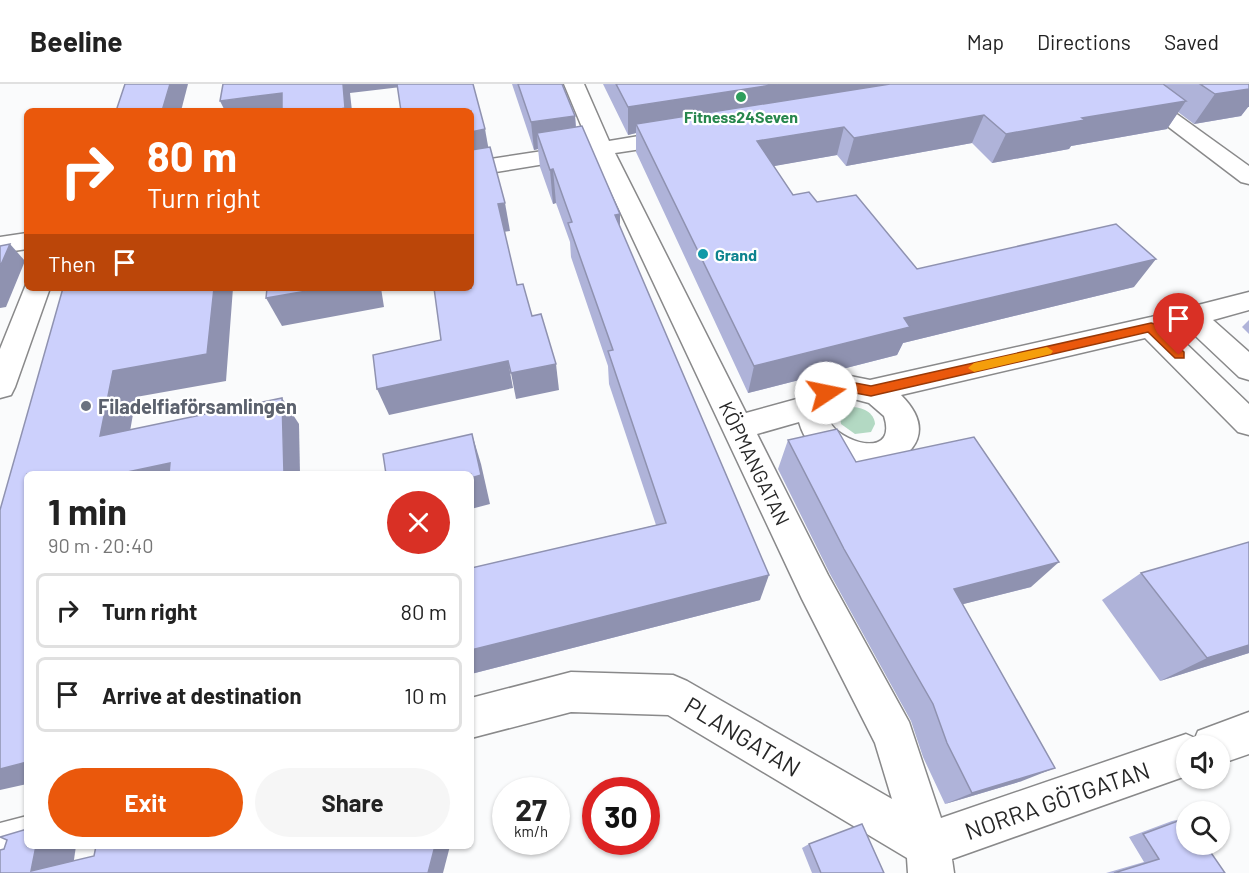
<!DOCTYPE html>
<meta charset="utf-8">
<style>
body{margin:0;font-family:Barlow,sans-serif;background:#f6f6f6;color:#222;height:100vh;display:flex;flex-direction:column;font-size:22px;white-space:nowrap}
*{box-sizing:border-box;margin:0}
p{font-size:20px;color:#767676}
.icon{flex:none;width:33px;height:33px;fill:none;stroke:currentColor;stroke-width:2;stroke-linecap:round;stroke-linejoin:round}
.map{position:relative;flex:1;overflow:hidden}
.panel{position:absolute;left:24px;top:387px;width:450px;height:378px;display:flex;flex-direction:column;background:#fff;border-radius:9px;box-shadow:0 2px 4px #0004}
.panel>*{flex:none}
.hud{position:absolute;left:24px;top:24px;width:450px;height:183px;border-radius:9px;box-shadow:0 2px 4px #0004;background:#ea580c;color:#fff;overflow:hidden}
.buttons{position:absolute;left:1176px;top:651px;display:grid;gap:12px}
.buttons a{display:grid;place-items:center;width:54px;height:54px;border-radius:50%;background:#fff;box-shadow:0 2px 4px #0004;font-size:30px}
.speed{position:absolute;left:492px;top:693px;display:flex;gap:12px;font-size:30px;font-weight:700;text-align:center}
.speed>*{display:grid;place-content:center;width:78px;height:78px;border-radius:50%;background:#fff;box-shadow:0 2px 4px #0004;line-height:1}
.speed small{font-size:15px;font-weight:400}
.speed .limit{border:9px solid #d22;background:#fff;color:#111}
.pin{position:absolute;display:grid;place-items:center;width:51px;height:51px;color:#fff;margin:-62px -26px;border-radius:50% 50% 50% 0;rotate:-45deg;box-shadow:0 0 6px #0007}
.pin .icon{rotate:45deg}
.me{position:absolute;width:66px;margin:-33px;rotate:79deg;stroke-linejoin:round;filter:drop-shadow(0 0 4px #0008)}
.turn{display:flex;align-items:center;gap:21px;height:126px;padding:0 24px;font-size:27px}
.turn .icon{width:78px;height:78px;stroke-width:2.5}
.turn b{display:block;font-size:42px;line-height:51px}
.then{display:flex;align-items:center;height:57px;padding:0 24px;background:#0003;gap:12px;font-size:22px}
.round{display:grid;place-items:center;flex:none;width:63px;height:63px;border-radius:32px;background:#f6f6f6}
.overview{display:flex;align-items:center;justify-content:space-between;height:102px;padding:0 24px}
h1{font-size:36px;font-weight:700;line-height:45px}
.button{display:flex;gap:12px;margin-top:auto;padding:12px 24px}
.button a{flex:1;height:69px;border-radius:36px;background:#ea580c;color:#fff;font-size:24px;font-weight:700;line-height:69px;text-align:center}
.button a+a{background:#f6f6f6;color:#222}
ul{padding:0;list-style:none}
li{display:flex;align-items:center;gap:18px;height:75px;margin:0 12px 9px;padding:0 12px;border:3px solid #e0e0e0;border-radius:9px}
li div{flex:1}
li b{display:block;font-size:22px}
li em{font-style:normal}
header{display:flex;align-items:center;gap:36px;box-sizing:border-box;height:84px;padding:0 30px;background:#fff;border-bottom:2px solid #e0e0e0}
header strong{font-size:28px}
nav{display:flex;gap:33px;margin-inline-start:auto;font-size:21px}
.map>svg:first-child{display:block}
.green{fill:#b3d9c3}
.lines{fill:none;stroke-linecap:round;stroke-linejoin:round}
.minor-casing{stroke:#89898a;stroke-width:3}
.minor{fill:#fff;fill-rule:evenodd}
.wall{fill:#afb3d9}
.shaded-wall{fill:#8f92b0}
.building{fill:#ccd0fc;stroke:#8f92b0;stroke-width:1.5}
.route{fill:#ea580c;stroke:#983908;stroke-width:1.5}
.slow{fill:#f59e0b}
.leisure-dot{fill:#2e9e5b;stroke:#fff;stroke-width:2}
.culture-dot{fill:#0f9aa8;stroke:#fff;stroke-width:2}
.worship-dot{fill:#6b7280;stroke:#fff;stroke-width:2}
.labels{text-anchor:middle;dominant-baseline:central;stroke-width:4.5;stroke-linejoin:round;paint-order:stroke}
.far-leisure-label{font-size:16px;font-weight:bold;fill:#27864d;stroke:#fff}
.far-culture-label{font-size:16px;font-weight:bold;fill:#0d838f;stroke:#fff;text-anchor:start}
.worship-label{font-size:20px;font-weight:bold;fill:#5b616d;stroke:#fff;text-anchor:start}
.street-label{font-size:20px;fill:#272727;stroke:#fff}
.near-street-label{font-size:24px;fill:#272727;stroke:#fff}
</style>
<header>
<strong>Beeline</strong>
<nav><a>Map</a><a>Directions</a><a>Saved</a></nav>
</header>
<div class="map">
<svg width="1249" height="789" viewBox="0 0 1249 789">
<rect width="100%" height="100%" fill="#fafbfc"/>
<path class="green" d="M 851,323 C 862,323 874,328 875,340 L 871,348 L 855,350 L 841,340 L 840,331 Z"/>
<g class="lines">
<defs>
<g id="minor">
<path d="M 564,0 L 584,0 L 609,57 L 681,45 L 689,47 L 692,52 L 689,57 L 681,59 L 615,69 L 746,329 L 804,313 L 818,301 L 850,292 L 870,296 L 1151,233 L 1249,208 L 1249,226 L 1213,236 L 1249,268 L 1249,296 L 1239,293 L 1186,243 L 1173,247 L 1249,320 L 1249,351 L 1238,348 L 1145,254 L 901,311 C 969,378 823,422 799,338 L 757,350 L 828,491 L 909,638 L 941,734 L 1186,650 L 1195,654 L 1198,647 L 1249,628 L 1249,670 L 1220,680 L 1220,662 L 1186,662 L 1186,692 L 952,775 L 954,789 L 908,789 L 907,774 L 668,631 L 571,628 L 471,654 L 471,614 L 571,588 L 673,591 L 687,597 L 892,715 L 875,659 L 802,515 L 594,72 L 471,92 L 471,78 L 589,60 ZM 850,314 L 869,319 L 884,332 C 904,394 780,334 850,314 Z"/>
<path d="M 1112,0 L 1135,0 L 1249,82 L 1249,100 L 1241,98 Z"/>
<path d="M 27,149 L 27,165 L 0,169 L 0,153 Z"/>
<path d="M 27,198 L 27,204 L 50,204 L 15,303 L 11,311 L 0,314 L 0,265 Z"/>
<path d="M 27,732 L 27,762 L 46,762 L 43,770 L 0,783 L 0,739 Z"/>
</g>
</defs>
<use href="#minor" class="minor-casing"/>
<use href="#minor" class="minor"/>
</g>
<g class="wall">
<path d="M 512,0 L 562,0 L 575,32 L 576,43 L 620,143 L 760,516 L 471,590 L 471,484 L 656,441 L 609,300 L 608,282 L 571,173 L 570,158 L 556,119 L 553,120 L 540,83 L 538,65 L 534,66 Z"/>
<path d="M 603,0 L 1249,0 L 1248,23 L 1241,32 L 1194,40 L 1178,28 L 1167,45 L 1071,62 L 1069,65 L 992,79 L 972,59 L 846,82 L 837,71 L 773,82 L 793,111 L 817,118 L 917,185 L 1134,203 L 903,259 L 897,271 L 748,309 L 636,68 L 636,49 L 628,51 Z"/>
<path d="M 1249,236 L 1249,250 L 1242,243 Z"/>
<path d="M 788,356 L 856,378 L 1031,503 L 963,520 L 1022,697 L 945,720 L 923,673 L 911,637 L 830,490 L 778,385 Z"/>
<path d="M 1249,458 L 1249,569 L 1160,597 L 1102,516 L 1141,489 Z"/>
<path d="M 1186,734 L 1225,789 L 1106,789 L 1144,778 L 1129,753 L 1172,737 Z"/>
<path d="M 809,760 L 884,789 L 812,789 L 802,764 Z"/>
</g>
<g class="shaded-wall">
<path d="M 170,0 L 188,0 L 181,27 L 162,27 Z"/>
<path d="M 343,0 L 400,0 L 401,3 L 350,9 L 352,27 L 340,27 Z"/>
<path d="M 778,0 L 951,0 L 636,40 L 636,49 L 628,51 L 628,23 Z"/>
<path d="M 1249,3 L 1249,23 L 1248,23 L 1241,32 L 1194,40 L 1215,10 Z"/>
<path d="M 282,9 L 290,27 L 225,27 L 220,17 Z"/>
<path d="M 1186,17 L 1167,45 L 1071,62 L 1069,65 L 992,79 L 1006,50 L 1082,34 Z"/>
<path d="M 984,31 L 972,59 L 846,82 L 854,54 Z"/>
<path d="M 575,32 L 577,60 L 537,49 L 538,65 L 534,66 L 531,38 Z"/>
<path d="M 844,43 L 837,71 L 752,86 L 757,57 Z"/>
<path d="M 485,45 L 490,73 L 471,76 L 471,48 Z"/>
<path d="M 553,85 L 556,119 L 553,120 L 550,86 Z"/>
<path d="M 505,119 L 510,147 L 503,148 L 498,120 Z"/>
<path d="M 620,130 L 620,165 L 615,131 Z"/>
<path d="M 10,160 L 25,177 L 6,223 L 0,224 L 0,183 Z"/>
<path d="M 1156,175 L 1134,203 L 903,259 L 897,271 L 748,309 L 754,282 L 904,234 Z"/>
<path d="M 214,204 L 233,204 L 226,297 L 136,313 L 125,376 L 100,352 L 113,287 Z"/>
<path d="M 324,204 L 381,204 L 384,223 L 282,242 L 266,214 Z"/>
<path d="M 508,277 L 513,304 L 389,331 L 377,305 Z"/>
<path d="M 556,280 L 559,306 L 516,315 L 511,289 Z"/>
<path d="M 282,314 L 299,340 L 300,390 L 284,390 Z"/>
<path d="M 472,350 L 481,380 L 490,420 L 471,425 Z"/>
<path d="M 170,379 L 181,390 L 118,390 Z"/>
<path d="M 1059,478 L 1031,503 L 932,528 L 954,505 Z"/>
<path d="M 769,491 L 760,516 L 471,590 L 471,566 Z"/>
<path d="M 1249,561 L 1249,569 L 1160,597 L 1207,574 Z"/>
<path d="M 27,678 L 27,700 L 0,706 L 0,685 Z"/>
<path d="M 1055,684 L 1022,697 L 945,720 L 972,709 Z"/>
<path d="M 36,762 L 76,762 L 72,789 L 31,787 Z"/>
<path d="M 435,762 L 450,762 L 443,789 L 428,789 Z"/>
</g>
<g class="building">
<path d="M 125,0 L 170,0 L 162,27 L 116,27 Z"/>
<path d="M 223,0 L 343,0 L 345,24 L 340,25 L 340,27 L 282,27 L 282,9 L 220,17 Z"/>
<path d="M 397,0 L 473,0 L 485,45 L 471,48 L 471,27 L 401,27 Z"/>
<path d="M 518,0 L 562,0 L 575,32 L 531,38 Z"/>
<path d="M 616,0 L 778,0 L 628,23 Z"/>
<path d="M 890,0 L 1163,0 L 1186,17 L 1082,34 L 1085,36 L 1006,50 L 984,31 L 854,54 L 844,43 L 757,57 L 793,111 L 809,108 L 817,118 L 856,111 L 917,185 L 1116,140 L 1156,175 L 904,234 L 910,243 L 754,282 L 636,40 Z"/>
<path d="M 1200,0 L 1249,0 L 1249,5 L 1215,10 Z"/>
<path d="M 582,42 L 620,130 L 615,131 L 769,491 L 471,566 L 471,484 L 666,439 L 608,267 L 613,266 L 568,139 L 572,138 L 553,85 L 550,86 L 537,49 Z"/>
<path d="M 490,63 L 505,119 L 498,120 L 517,201 L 523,200 L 532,232 L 541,230 L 556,280 L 511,289 L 508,277 L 377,305 L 373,271 L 441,256 L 434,204 L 471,204 L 471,66 Z"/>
<path d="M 10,160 L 0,183 L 0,162 Z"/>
<path d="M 63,204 L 214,204 L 207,270 L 113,287 L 100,352 L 282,314 L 284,390 L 169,390 L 170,379 L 118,390 L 27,390 L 27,678 L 0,685 L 0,426 Z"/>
<path d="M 267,204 L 324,204 L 266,214 Z"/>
<path d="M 837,345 L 856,378 L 974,353 L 1059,478 L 954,505 L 1055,684 L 972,709 L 947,659 L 933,620 L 844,465 L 788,356 Z"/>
<path d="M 472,350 L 481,391 L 471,394 L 471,390 L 386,390 L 383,370 Z"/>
<path d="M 1249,458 L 1249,561 L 1207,574 L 1141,489 Z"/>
<path d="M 1186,734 L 1186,760 L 1205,760 L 1225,789 L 1114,789 L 1159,775 L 1143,750 Z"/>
<path d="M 862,740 L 884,789 L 821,789 L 809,760 Z"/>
<path d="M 27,745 L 27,762 L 36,762 L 31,787 L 94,772 L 96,762 L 435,762 L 428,789 L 0,789 L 0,766 L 4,765 L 7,756 L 0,753 Z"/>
</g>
<path class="route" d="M 1151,239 L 1155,240 L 1184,268 L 1184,274 L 1175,274 L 1148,248 L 871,312 L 850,308 L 826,314 L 820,309 L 821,306 L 850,298 L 871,302 Z"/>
<path class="slow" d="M 1047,263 L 1053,267 L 1051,270 L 974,288 L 968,284 L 974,279 Z"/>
<circle class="leisure-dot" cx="741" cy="13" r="6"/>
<circle class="culture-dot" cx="703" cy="170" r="6"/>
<circle class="worship-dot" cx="86" cy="322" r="6"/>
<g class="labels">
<g class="far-leisure-label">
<text x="741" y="32">Fitness24Seven</text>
</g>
<g class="far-culture-label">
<text x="715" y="170">Grand</text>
</g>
<g class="worship-label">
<text x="98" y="322">Filadelfiaförsamlingen</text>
</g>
<g class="street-label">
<text transform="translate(755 379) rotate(64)">KÖPMANGATAN</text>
</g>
<g class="near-street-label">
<text transform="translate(743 652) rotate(31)">PLANGATAN</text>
<text transform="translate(1057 716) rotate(-19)">NORRA GÖTGATAN</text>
</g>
</g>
</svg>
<div class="buttons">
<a><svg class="icon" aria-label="sound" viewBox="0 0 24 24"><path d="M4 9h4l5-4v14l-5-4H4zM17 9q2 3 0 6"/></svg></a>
<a><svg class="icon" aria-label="search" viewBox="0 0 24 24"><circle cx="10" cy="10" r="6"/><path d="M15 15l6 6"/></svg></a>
</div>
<div class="speed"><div>27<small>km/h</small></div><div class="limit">30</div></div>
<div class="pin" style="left:1179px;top:271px;background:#d93025"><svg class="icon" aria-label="arrive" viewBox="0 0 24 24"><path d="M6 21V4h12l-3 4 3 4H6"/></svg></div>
<svg class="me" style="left:826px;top:309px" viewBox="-20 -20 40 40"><circle r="19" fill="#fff"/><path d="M0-13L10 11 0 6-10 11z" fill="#ea580c"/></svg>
<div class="hud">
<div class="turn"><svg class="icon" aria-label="right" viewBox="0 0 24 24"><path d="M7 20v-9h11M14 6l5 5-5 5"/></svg><div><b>80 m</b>Turn right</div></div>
<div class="then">Then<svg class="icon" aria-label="arrive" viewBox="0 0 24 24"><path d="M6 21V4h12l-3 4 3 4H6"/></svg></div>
</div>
<section class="panel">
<div class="overview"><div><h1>1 min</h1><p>90 m · 20:40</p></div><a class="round" style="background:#d93025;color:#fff"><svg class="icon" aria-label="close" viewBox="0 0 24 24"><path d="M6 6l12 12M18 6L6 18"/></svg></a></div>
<ul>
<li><svg class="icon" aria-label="right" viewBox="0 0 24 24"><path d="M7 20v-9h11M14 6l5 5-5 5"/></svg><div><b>Turn right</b></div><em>80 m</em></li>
<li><svg class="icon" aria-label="arrive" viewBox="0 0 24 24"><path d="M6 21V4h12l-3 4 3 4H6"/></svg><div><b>Arrive at destination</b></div><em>10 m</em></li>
</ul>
<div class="button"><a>Exit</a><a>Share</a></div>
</section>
</div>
